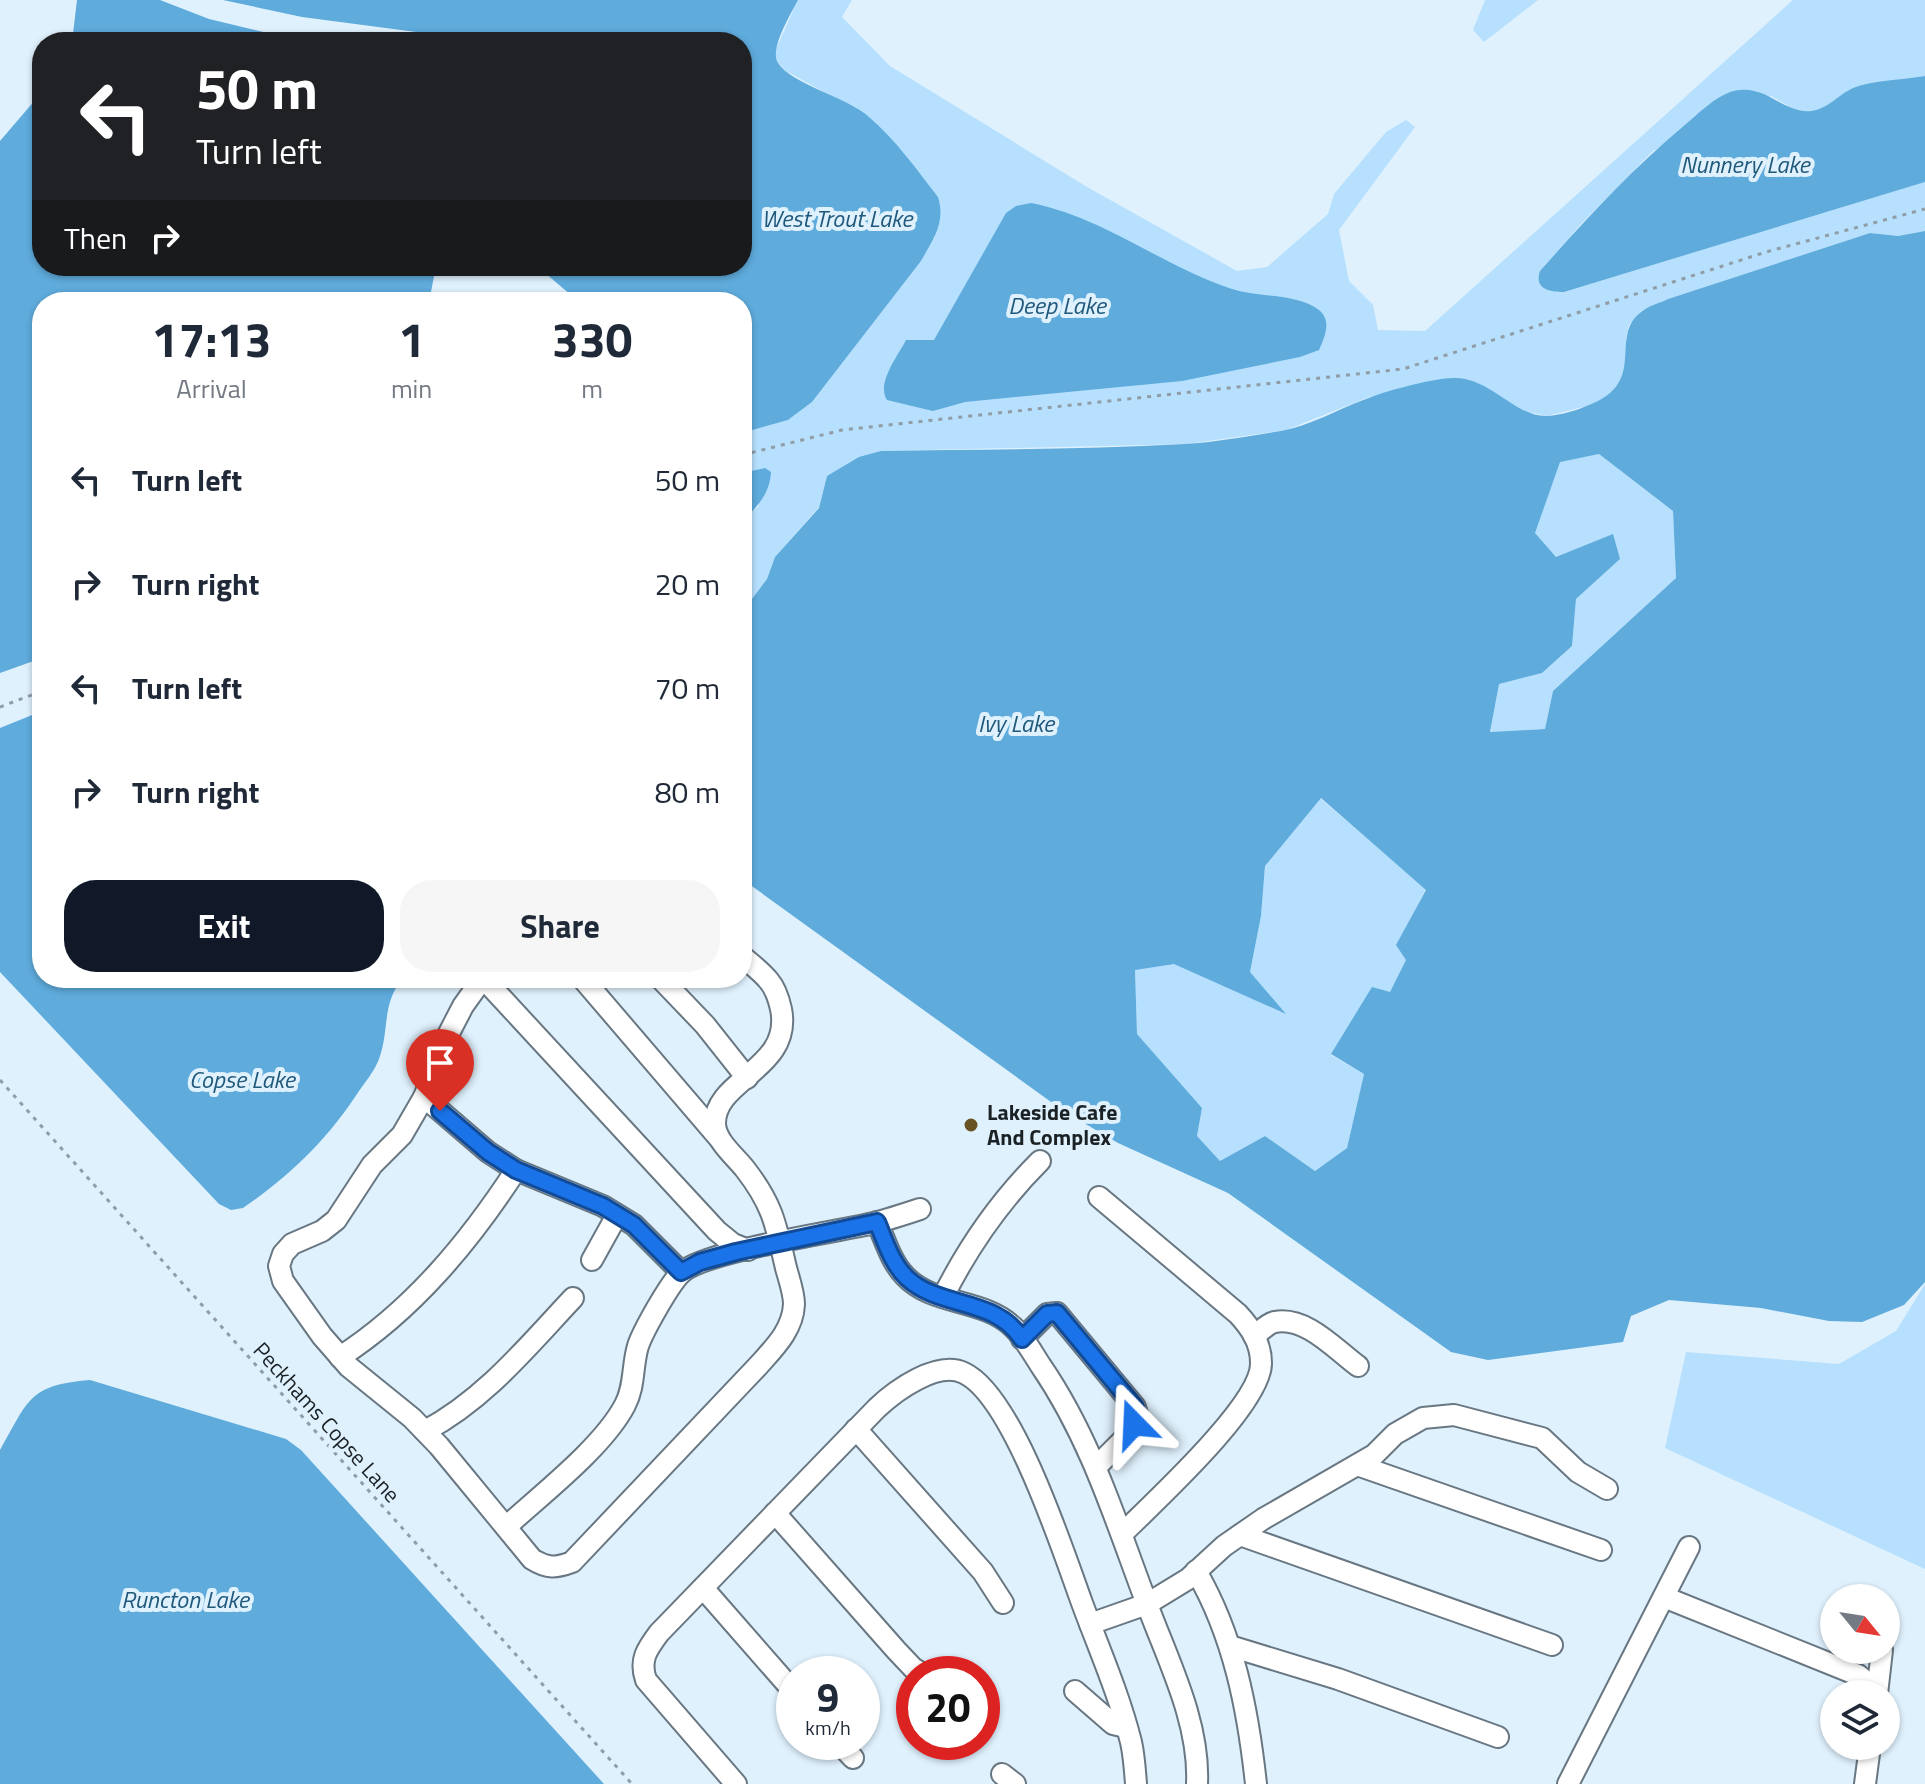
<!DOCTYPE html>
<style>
body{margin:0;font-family:"Titillium Web",sans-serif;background:#f6f6f7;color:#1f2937;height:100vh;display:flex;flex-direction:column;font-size:30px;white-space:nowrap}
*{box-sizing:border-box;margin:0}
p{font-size:26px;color:#747a83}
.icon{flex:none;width:44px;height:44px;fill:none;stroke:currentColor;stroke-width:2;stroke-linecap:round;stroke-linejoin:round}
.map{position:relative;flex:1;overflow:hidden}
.drawer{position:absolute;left:32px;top:292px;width:720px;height:696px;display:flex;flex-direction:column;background:#fff;border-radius:32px;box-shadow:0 2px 6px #0004}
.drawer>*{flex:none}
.hud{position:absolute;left:32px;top:32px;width:720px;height:244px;border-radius:32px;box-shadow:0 2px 6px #0004;background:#202124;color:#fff;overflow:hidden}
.needle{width:52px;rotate:120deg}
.buttons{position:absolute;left:1820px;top:1584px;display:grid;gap:16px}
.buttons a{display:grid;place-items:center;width:80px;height:80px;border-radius:50%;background:#fff;box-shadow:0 2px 6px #0004;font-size:40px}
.speed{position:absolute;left:776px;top:1656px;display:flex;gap:16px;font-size:40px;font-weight:700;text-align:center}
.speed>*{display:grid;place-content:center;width:104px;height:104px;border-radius:50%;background:#fff;box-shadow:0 2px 6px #0004;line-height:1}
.speed small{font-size:20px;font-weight:400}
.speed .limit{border:12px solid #d22;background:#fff;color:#111}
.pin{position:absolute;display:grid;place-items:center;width:68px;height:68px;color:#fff;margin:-82px -34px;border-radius:50% 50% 50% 0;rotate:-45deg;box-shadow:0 0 8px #0007}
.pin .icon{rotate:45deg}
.me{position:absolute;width:88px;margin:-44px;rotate:339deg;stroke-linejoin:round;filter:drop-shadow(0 0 6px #0008)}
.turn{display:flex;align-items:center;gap:28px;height:168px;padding:0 32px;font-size:36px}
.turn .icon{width:104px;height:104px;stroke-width:2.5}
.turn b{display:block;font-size:56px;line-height:68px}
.then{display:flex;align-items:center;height:76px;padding:0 32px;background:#0003;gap:16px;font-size:30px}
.eta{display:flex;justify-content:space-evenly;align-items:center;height:136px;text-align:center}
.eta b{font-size:48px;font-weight:700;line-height:56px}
.button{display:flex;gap:16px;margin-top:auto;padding:16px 32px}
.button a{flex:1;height:92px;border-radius:32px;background:#111827;color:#fff;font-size:32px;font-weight:700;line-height:92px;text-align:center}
.button a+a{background:#f6f6f7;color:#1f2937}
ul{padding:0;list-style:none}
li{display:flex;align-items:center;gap:24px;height:104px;padding:0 32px}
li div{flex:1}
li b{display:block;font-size:30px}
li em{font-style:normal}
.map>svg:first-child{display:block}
.green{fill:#b6e0fe}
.water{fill:#5eabdc;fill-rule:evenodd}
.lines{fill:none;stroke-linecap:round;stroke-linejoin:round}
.minor-casing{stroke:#687782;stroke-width:24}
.path{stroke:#909da6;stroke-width:3;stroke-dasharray:4 6;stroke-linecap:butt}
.minor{stroke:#fff;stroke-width:20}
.route-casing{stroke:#114b97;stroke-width:20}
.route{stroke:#1a73e8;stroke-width:14}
.poi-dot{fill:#665321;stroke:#dff1fd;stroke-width:3}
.labels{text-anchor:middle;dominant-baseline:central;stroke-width:8;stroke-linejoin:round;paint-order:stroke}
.poi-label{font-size:22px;font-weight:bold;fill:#1b2226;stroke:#dff1fd;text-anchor:start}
.street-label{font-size:22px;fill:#1b2226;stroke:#dff1fd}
.water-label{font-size:24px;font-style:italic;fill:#20597c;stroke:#dff1fd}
</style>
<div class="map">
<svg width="1925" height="1784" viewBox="0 0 1925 1784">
<rect width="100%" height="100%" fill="#dff1fd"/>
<g class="green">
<path d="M 798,0 L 852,0 L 842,17 L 890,66 L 1087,187 L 1237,271 L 1267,267 L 1328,214 L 1334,194 L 1386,132 L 1406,120 L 1415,127 L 1339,230 L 1349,281 L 1373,305 L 1378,330 L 1425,331 L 1793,0 L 1925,0 L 1925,76 L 1856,87 L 1821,109 L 1806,112 L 1794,109 L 1771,96 L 1653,151 L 1581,224 L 1540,271 L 1564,292 L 1925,182 L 1925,231 L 1898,236 L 1870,233 L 1668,299 L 1641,311 L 1629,325 L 1626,337 L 1628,351 L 1624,370 L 1619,385 L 1603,399 L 1587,406 L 1547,416 L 1528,412 L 1455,378 L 1369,397 L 1286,430 L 1187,444 L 881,451 L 827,476 L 819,507 L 775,557 L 767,579 L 742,612 L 742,521 L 759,506 L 742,473 L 742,433 L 788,420 L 812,402 L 921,261 L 935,237 L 938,197 L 869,117 L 786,71 L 777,62 L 775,51 Z"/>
<path d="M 1485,0 L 1538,0 L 1484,42 L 1473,30 Z"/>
<path d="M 1599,454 L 1673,511 L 1676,578 L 1553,691 L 1545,729 L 1490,732 L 1499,683 L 1542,673 L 1572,646 L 1576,599 L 1620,559 L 1556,557 L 1534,533 L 1560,461 Z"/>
<path d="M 1320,798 L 1426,889 L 1397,945 L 1406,960 L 1390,993 L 1331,1055 L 1364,1074 L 1347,1148 L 1315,1171 L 1265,1136 L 1220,1161 L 1197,1136 L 1202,1108 L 1137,1034 L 1135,969 L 1174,963 L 1284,1013 L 1250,972 L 1261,916 L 1265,866 Z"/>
<path d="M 1925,1284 L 1925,1569 L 1665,1448 L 1686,1352 L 1839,1364 L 1896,1331 Z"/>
</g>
<g class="water">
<path d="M 77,0 L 160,0 L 209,19 L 306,42 L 72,42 Z"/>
<path d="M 223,0 L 798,0 C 791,14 769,49 778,63 C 791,84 847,97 869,117 C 895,139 917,170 938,197 C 946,222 933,240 921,261 L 812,402 L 788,420 L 742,433 L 742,302 L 579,302 L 537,266 L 742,266 L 742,42 L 468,42 L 462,38 L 302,17 Z"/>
<path d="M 1925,76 L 1925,182 L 1564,292 C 1549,292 1534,289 1540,271 C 1586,219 1632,169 1686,124 C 1699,113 1714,98 1730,92 C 1765,81 1782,114 1811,111 C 1828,109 1838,95 1853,88 C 1874,80 1902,80 1925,76 Z"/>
<path d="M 42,92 L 42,266 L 436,266 L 429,302 L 42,302 L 42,658 L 0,673 L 0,141 Z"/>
<path d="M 1031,203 C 1103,217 1161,265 1229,288 C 1257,298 1297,293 1319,310 C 1332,321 1325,336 1319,350 L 1300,357 L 1182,381 L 965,402 L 933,411 L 887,400 C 876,383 898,356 906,340 L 934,340 L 1006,213 L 1016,206 Z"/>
<path d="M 1925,231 L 1925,1282 L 1904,1305 L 1862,1322 L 1829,1321 L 1761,1308 L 1669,1300 L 1631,1316 L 1623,1342 L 1488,1360 L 1451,1352 L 1228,1193 L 1118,1143 L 1065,1112 L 742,879 L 742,612 L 767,579 L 775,557 L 819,508 L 827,476 L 859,457 L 881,451 C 982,449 1084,450 1185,444 C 1217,442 1249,436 1281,431 C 1310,426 1338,409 1366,399 C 1386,391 1433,378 1454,378 C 1490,377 1516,418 1548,416 C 1561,415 1578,410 1589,405 C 1649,382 1608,337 1641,312 C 1648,306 1660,303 1668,299 L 1870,233 L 1898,236 ZM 1599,454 L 1673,511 L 1676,578 L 1553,691 L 1545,729 L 1490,732 L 1499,684 L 1542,673 L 1572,646 L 1576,599 L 1620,559 L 1613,534 L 1556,557 L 1535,533 L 1560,462 ZM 1321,798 L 1426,890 L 1396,945 L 1406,960 L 1390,992 L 1372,987 L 1331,1054 L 1364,1074 L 1347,1148 L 1315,1171 L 1265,1136 L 1220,1161 L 1197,1136 L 1202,1108 L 1137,1034 L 1135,970 L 1174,964 L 1286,1014 L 1250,972 L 1261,916 L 1265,866 Z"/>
<path d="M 765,468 L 771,472 C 770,493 757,508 742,521 L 742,473 Z"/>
<path d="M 42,711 L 42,978 L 403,978 C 381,1004 390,1029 379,1059 C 375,1070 366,1081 359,1091 C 327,1140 291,1175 243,1208 L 231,1210 L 219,1204 L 0,972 L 0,728 Z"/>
<path d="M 90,1380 L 286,1439 L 301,1450 L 604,1784 L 0,1784 L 0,1450 C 29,1400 28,1385 90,1380 Z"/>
</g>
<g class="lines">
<defs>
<g id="minor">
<path d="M 483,978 L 463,1006 L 448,1035 L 424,1097 L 402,1135 L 372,1165 L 336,1220 L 322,1231 L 292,1244 L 283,1254 L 279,1266 L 283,1281 L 322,1336 L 349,1367 L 412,1418 L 439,1446 L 532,1559 C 548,1569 556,1568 572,1562 L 758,1366 C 774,1348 793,1330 794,1304 C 794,1293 789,1279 786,1268 C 776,1225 773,1205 745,1169 C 735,1156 716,1142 715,1124 C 714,1079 793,1069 781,1009 C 779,1000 775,988 769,981 C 762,972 751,964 742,956"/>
<path d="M 483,978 L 717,1231 L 733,1244 L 748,1250"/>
<path d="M 582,978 L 719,1138"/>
<path d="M 660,978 L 705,1025 L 747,1078"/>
<path d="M 424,1097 L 488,1152 L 516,1170 L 603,1206 L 634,1225 L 681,1272"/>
<path d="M 1099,1197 L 1238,1314 C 1251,1328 1261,1343 1261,1363 C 1262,1404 1153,1503 1122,1534"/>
<path d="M 877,1222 C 885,1240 891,1262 905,1276 C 933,1306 983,1298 1013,1327 C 1024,1337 1033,1354 1041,1366 C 1091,1439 1116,1522 1147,1604 C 1168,1661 1200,1722 1197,1784"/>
<path d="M 592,1260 L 617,1215"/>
<path d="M 943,1297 C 969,1245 999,1202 1040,1161"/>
<path d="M 1254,1336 C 1261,1331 1268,1323 1275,1322 C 1306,1316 1336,1350 1358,1366"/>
<path d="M 1022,1339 L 1047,1314 L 1057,1313 L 1135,1407 L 1137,1414 L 1127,1436 L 1096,1467"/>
<path d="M 340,1357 C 413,1310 469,1242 516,1170"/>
<path d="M 856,1429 L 983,1572 L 1003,1603"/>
<path d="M 425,1431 C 485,1399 527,1347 573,1298"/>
<path d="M 1357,1465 L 1601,1550"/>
<path d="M 775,1513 L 896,1650 L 913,1668 L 923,1674"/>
<path d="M 507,1526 C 542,1494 603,1447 625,1405 C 635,1386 632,1366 638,1346 C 643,1331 670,1283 681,1273 C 704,1251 836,1232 874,1223 C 890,1219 905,1214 920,1209"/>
<path d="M 1240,1535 L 1552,1645"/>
<path d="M 1196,1571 C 1234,1636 1248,1710 1256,1784"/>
<path d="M 703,1588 L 794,1692"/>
<path d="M 1664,1597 L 1858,1675 L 1870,1685 L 1873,1694"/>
<path d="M 1886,1620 L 1886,1619"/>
<path d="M 1090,1624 L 1147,1604 L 1188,1579 L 1224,1546 L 1263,1519 L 1374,1455 L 1395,1434 L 1423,1418 L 1454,1415 L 1542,1438 L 1578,1472 L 1607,1489"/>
<path d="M 1230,1646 L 1338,1679 L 1498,1737"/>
<path d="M 1075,1691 L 1113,1724 L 1126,1727"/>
<path d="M 1877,1694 L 1882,1650"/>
<path d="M 838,1742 L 853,1758"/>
<path d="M 1002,1774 L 1015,1784"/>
<path d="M 736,1784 L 646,1680 C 639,1660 647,1649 659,1633 L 877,1408 C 895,1391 937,1360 964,1373 C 1013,1396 1063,1551 1082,1603 C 1099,1649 1119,1694 1131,1742 C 1134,1755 1135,1770 1136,1784"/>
<path d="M 1568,1784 L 1689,1547"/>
<path d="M 1865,1784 L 1870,1746"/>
</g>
</defs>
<use href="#minor" class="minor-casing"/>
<g class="path">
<path d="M 742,455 L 842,430 L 1403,369 L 1766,252 L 1925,209"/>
<path d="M 0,707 L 42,691"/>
<path d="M 0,1080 L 632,1784"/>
</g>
<use href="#minor" class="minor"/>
</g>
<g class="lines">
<defs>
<path id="route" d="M 440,1111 L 488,1152 L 516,1170 L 603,1206 L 634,1225 L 681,1272 L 700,1262 L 736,1252 L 877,1222 C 885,1241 892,1264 907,1278 C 940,1309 995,1297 1022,1339 L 1047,1314 L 1057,1313 L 1135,1407 L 1137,1414 L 1134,1424"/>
</defs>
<use href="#route" class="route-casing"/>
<use href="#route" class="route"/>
</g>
<circle class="poi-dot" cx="971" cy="1125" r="8"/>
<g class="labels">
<g class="poi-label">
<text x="987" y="1112">Lakeside Cafe<tspan x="987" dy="25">And Complex</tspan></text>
</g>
<g class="street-label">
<text transform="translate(327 1422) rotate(48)">Peckhams Copse Lane</text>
</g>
<g class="water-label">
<text x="1745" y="164">Nunnery Lake</text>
<text x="837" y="218">West Trout Lake</text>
<text x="1057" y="305">Deep Lake</text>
<text x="1016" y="723">Ivy Lake</text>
<text x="242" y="1079">Copse Lake</text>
<text x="185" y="1599">Runcton Lake</text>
</g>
</g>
</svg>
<div class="buttons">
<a><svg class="needle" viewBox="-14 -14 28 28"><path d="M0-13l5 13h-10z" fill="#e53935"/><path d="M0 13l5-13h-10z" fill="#747a83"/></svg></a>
<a><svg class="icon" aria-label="layers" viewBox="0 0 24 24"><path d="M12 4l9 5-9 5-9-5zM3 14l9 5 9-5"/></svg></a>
</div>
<div class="speed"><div>9<small>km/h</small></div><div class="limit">20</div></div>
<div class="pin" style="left:440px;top:1111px;background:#d93025"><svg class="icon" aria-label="arrive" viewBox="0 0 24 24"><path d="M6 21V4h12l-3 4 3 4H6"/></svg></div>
<svg class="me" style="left:1134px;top:1424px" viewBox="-20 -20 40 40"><path d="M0-17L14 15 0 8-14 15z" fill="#1a73e8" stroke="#fff" stroke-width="4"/></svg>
<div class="hud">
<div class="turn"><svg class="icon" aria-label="left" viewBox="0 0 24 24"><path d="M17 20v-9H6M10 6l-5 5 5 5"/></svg><div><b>50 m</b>Turn left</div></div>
<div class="then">Then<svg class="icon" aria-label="right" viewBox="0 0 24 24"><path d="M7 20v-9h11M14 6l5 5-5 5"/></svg></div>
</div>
<section class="drawer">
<div class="eta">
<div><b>17:13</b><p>Arrival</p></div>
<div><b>1</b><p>min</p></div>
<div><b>330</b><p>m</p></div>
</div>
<ul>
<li><svg class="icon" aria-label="left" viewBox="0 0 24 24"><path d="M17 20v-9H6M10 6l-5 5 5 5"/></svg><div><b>Turn left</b></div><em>50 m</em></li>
<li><svg class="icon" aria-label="right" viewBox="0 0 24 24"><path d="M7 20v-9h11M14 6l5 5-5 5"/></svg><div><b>Turn right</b></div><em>20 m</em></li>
<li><svg class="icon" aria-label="left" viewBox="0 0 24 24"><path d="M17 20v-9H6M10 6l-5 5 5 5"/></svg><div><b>Turn left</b></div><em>70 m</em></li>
<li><svg class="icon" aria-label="right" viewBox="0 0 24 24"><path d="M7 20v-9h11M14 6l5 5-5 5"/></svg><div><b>Turn right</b></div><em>80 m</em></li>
</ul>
<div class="button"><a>Exit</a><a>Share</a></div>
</section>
</div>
